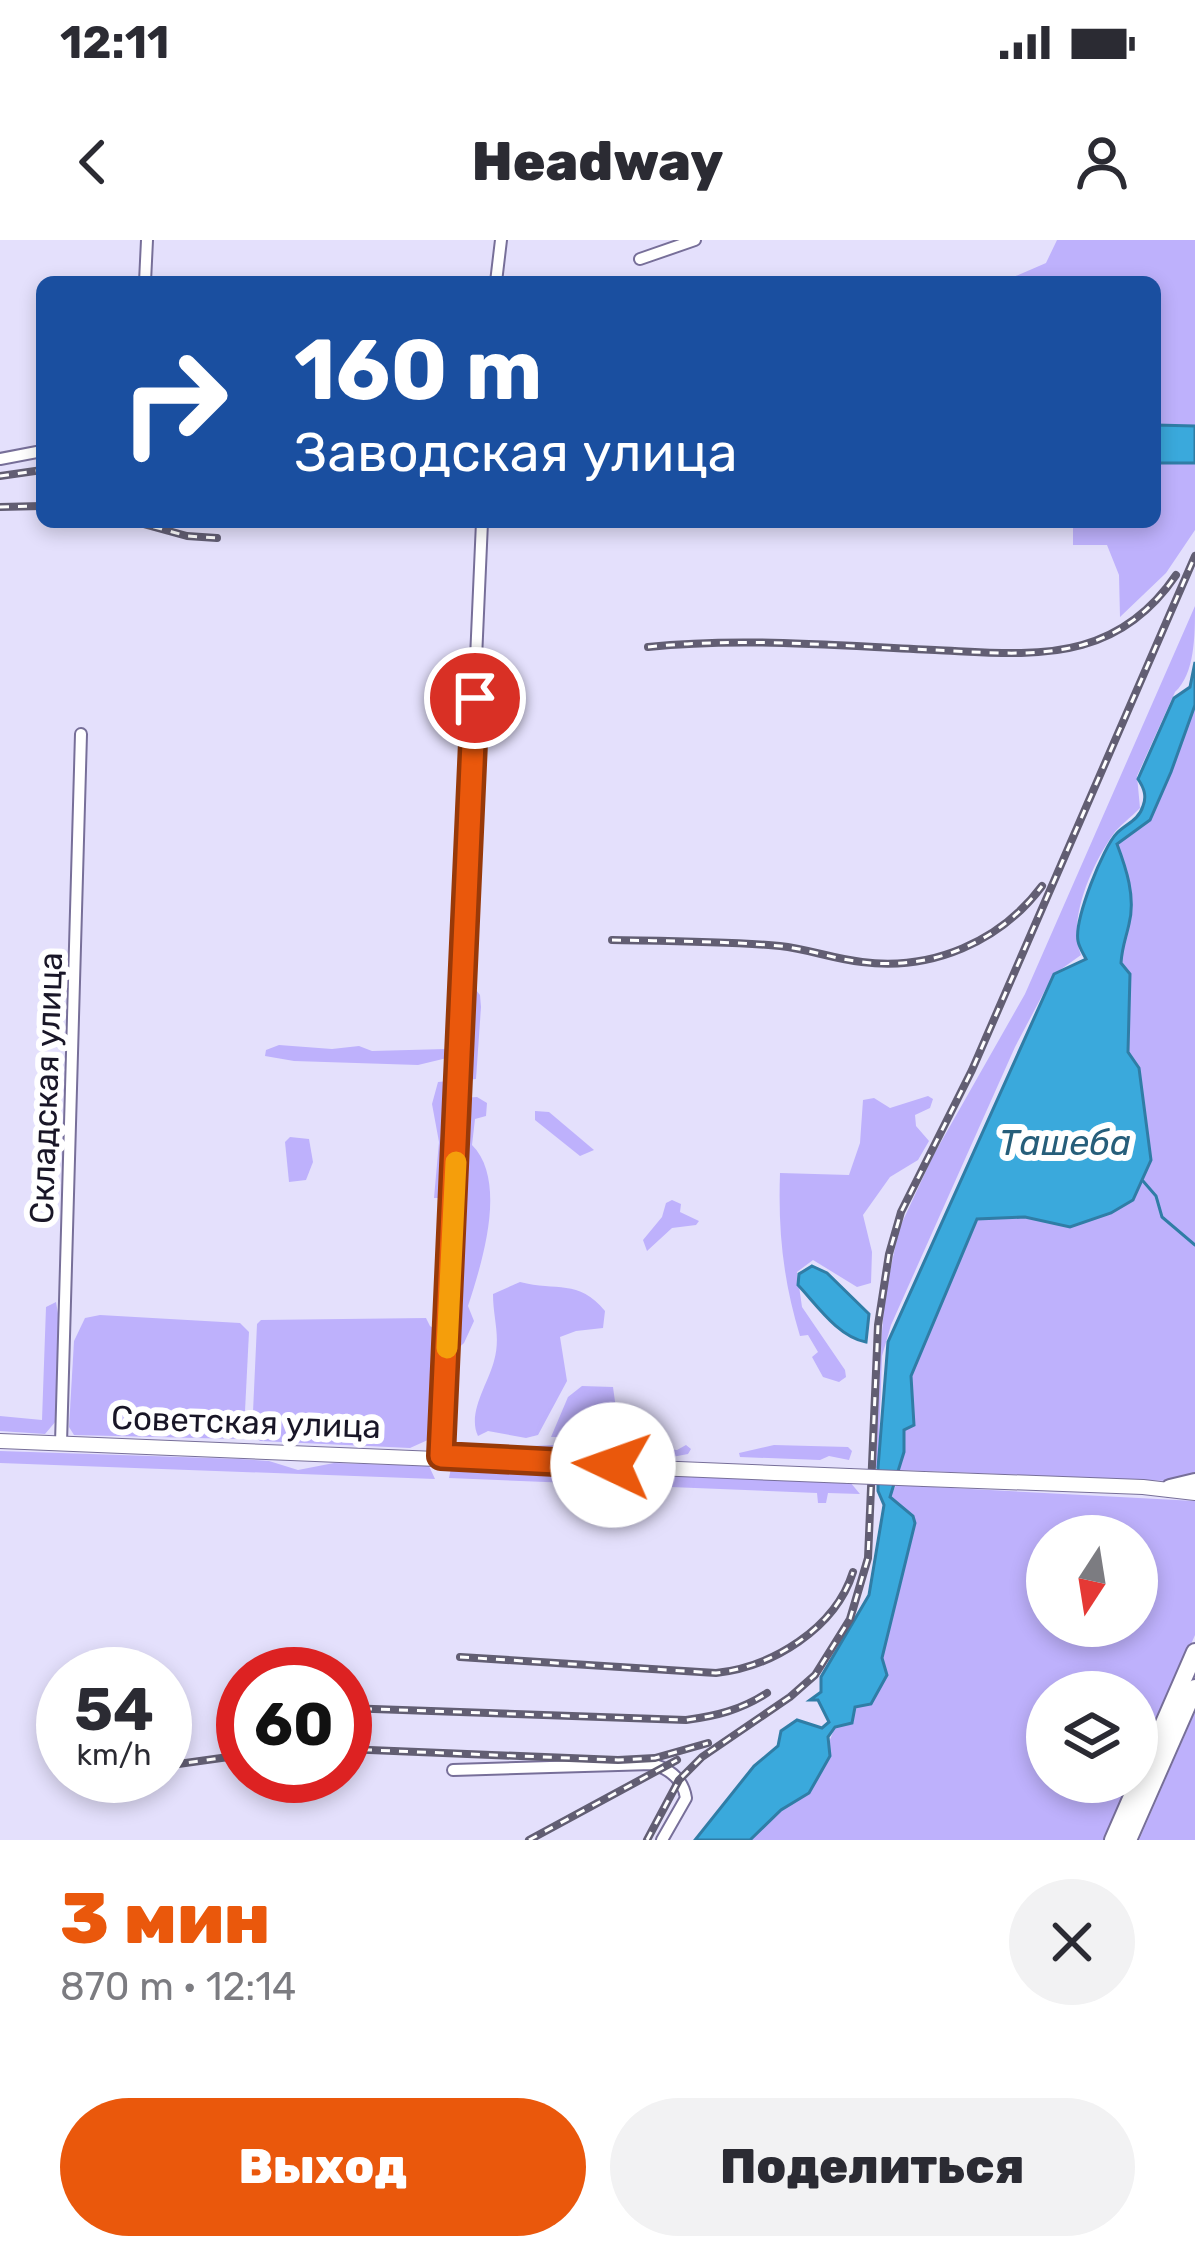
<!DOCTYPE html>
<html lang="ru">
<meta charset="utf-8">
<style>
body{margin:0;font-family:Rubik,sans-serif;background:#f2f2f3;color:#2b2b33;height:100vh;display:flex;flex-direction:column;font-size:45px;white-space:nowrap}
*{box-sizing:border-box;margin:0}
p{font-size:39px;color:#7c7c81}
.icon{flex:none;width:66px;height:66px;fill:none;stroke:currentColor;stroke-width:2;stroke-linecap:round;stroke-linejoin:round}
.map{position:relative;height:1600px;overflow:hidden}
.sheet{display:flex;flex-direction:column;background:#fff;flex:1}
.sheet>*{flex:none}
.top-card{position:absolute;left:36px;top:36px;width:1125px;height:252px;border-radius:18px;box-shadow:0 6px 18px #0003;background:#1a4fa0;color:#fff;overflow:hidden}
.needle{width:78px;rotate:192deg}
.controls{position:absolute;left:1026px;top:1275px;display:grid;gap:24px}
.controls a{display:grid;place-items:center;width:132px;height:132px;border-radius:50%;background:#fff;box-shadow:0 6px 18px #0003;font-size:60px}
.speed{position:absolute;left:36px;top:1407px;display:flex;gap:24px;font-size:60px;font-weight:700;text-align:center}
.speed>*{display:grid;place-content:center;width:156px;height:156px;border-radius:50%;background:#fff;box-shadow:0 6px 18px #0003;line-height:1}
.speed small{font-size:30px;font-weight:400}
.speed .limit{border:18px solid #d22;background:#fff;color:#111}
.pin{position:absolute;display:grid;place-items:center;width:102px;height:102px;color:#fff;margin:-51px;border:6px solid #fff;border-radius:50%;box-shadow:0 3px 12px #0007}
.me{position:absolute;width:132px;margin:-66px;rotate:273deg;stroke-linejoin:round;filter:drop-shadow(0 0 9px #0008)}
.turn{display:flex;align-items:center;gap:42px;height:252px;padding:0 60px;font-size:54px}
.turn .icon{width:156px;height:156px;stroke-width:2.5}
.turn b{display:block;font-size:84px;line-height:102px}
.round{display:grid;place-items:center;flex:none;width:126px;height:126px;border-radius:63px;background:#f2f2f3}
.summary{display:flex;align-items:center;justify-content:space-between;height:204px;padding:0 60px}
h1{font-size:72px;font-weight:800;line-height:90px;color:#ea580c}
.cta{display:flex;gap:24px;margin-top:auto;padding:24px 60px}
.cta a{flex:1;height:138px;border-radius:72px;background:#ea580c;color:#fff;font-size:48px;font-weight:800;line-height:138px;text-align:center}
.cta a+a{background:#f2f2f3;color:#2b2b33}
.status{display:flex;justify-content:space-between;align-items:center;height:84px;padding:0 60px;background:#fff;direction:ltr}
.status svg{height:33px;fill:currentColor}
header{display:flex;justify-content:space-between;align-items:center;height:156px;padding:0 60px;background:#fff;font-size:54px;font-weight:800}
.map>svg:first-child{display:block}
.green{fill:#beb1fc;fill-rule:evenodd}
.water{fill:#3aa9dc;stroke:#307da6;stroke-width:3}
.lines{fill:none;stroke-linecap:round;stroke-linejoin:round}
.stream{stroke:#307da6;stroke-width:3}
.minor-casing{stroke:#776f99;stroke-width:14}
.major-casing{stroke:#776f99;stroke-width:16}
.highway-casing{stroke:#776f99;stroke-width:20}
.minor{stroke:#fff;stroke-width:10}
.major{stroke:#fff;stroke-width:14}
.highway{stroke:#fff;stroke-width:16}
.rail-casing{stroke:#625e73;stroke-width:8}
.rail{stroke:#fff;stroke-width:3;stroke-dasharray:9;stroke-linecap:butt}
.major-bridge-casing{stroke:#776f99;stroke-width:16;stroke-linecap:butt}
.major-bridge{stroke:#fff;stroke-width:14}
.route-casing{stroke:#983908;stroke-width:30}
.route{stroke:#ea580c;stroke-width:21}
.slow{stroke:#f59e0b;stroke-width:21}
.labels{text-anchor:middle;dominant-baseline:central;stroke-width:12;stroke-linejoin:round;paint-order:stroke}
.street-label{font-size:33px;fill:#191627;stroke:#fff}
.water-label{font-size:36px;font-style:italic;fill:#265e7a;stroke:#fff}
</style>
<div class="status"><b>12:11</b><svg viewBox="0 0 49 12"><path d="M0 12V9h3v3zM5 12V6h3v6zM10 12V3h3v9zM15 12V0h3v12zM26 1h20v11H26zM47 4h2v5h-2z"/></svg></div>
<header><svg class="icon" aria-label="back" viewBox="0 0 24 24"><path d="M15 5l-7 7 7 7"/></svg>Headway<svg class="icon" aria-label="person" viewBox="0 0 24 24"><circle cx="12" cy="8" r="4"/><path d="M4 21q1-7 8-7t8 7"/></svg></header>
<div class="map">
<svg width="1195" height="1600" viewBox="0 0 1195 1600">
<rect width="100%" height="100%" fill="#e4e0fc"/>
<g class="green">
<path d="M 1057,0 L 1195,0 L 1195,290 L 1166,333 L 1120,377 L 1119,335 L 1107,305 L 1073,305 L 1073,282 L 1155,282 L 1155,42 L 1002,42 L 1046,23 Z"/>
<path d="M 1195,366 C 1195,395 1195,434 1175,452 L 1137,536 L 1140,568 C 1131,578 1119,585 1112,596 C 1092,625 1067,680 1081,715 L 1053,735 L 1015,807 L 891,1085 L 882,1116 L 878,1228 L 871,1227 L 885,1055 L 899,989 L 933,916 L 1025,754 Z"/>
<path d="M 1195,465 L 1195,1236 L 1168,1241 L 899,1230 L 904,1212 L 904,1189 L 914,1185 L 911,1136 L 978,979 L 1025,977 L 1070,987 L 1143,941 L 1151,920 L 1139,828 L 1128,812 L 1130,734 L 1121,723 C 1122,708 1126,698 1129,684 C 1136,657 1126,628 1117,604 L 1150,580 Z"/>
<path d="M 468,740 L 480,755 L 481,767 L 476,839 L 465,840 Z"/>
<path d="M 279,805 L 332,809 L 359,806 L 372,811 L 446,809 L 447,818 L 418,825 L 294,821 L 265,816 L 266,810 Z"/>
<path d="M 449,841 L 453,858 L 447,947 L 444,958 L 434,958 L 439,902 L 432,864 L 438,842 Z"/>
<path d="M 928,856 L 933,859 L 930,868 L 915,875 L 916,886 L 929,901 L 918,920 L 890,937 L 863,975 L 872,1012 L 871,1043 L 857,1047 L 813,1020 L 797,1032 L 802,1067 L 845,1130 L 846,1137 L 839,1142 L 823,1137 L 812,1117 L 818,1112 L 808,1095 L 800,1096 C 783,1040 778,991 780,933 L 849,935 L 860,903 L 863,860 L 874,858 L 890,868 Z"/>
<path d="M 477,857 L 487,863 L 486,876 L 475,879 L 472,905 C 508,941 482,1023 468,1066 L 474,1081 L 464,1103 L 452,1114 L 463,858 Z"/>
<path d="M 535,871 L 549,872 L 594,910 L 580,916 L 535,880 Z"/>
<path d="M 290,897 L 309,899 L 313,922 L 306,940 L 289,942 L 285,902 Z"/>
<path d="M 672,960 L 681,964 L 680,972 L 699,981 L 696,985 L 672,988 L 647,1011 L 643,1000 L 662,977 L 666,963 Z"/>
<path d="M 520,1042 C 557,1052 578,1038 605,1071 L 603,1088 L 576,1091 L 560,1097 L 567,1141 L 538,1195 L 526,1198 L 488,1191 L 478,1196 C 467,1173 488,1144 494,1121 C 501,1096 493,1079 493,1054 Z"/>
<path d="M 56,1062 L 60,1085 L 56,1181 L 45,1194 L 0,1191 L 0,1176 L 42,1180 L 46,1067 Z"/>
<path d="M 100,1075 L 240,1083 L 249,1092 L 244,1191 L 237,1199 L 74,1195 L 69,1187 L 74,1101 L 85,1078 Z"/>
<path d="M 426,1078 L 430,1086 L 441,1093 L 438,1183 L 430,1199 L 410,1208 L 260,1201 L 252,1194 L 257,1084 L 261,1080 Z"/>
<path d="M 582,1146 L 613,1147 L 617,1176 L 632,1182 L 634,1197 L 551,1197 L 568,1157 Z"/>
<path d="M 595,1203 L 677,1210 L 686,1205 L 691,1209 L 688,1214 L 672,1217 L 532,1212 L 532,1206 Z"/>
<path d="M 774,1205 L 848,1207 L 852,1211 L 849,1220 L 829,1216 L 820,1220 L 740,1217 L 739,1213 Z"/>
<path d="M 0,1211 L 240,1219 L 269,1221 L 298,1230 L 334,1223 L 429,1226 L 435,1239 L 0,1223 Z"/>
<path d="M 451,1228 L 850,1242 L 860,1254 L 828,1253 L 826,1263 L 818,1263 L 817,1253 L 449,1238 Z"/>
<path d="M 896,1245 L 1195,1261 L 1195,1395 L 1137,1529 L 1137,1452 L 1047,1452 L 1047,1542 L 1132,1542 L 1106,1600 L 750,1600 L 781,1570 L 809,1553 L 835,1487 L 851,1483 L 855,1467 L 882,1418 L 913,1276 L 890,1257 ZM 1047,1296 L 1137,1296 L 1137,1386 L 1047,1386 Z"/>
<path d="M 1195,1472 L 1195,1600 L 1139,1600 Z"/>
</g>
<g class="water">
<path d="M 1155,185 L 1195,186 L 1195,223 L 1155,223 Z"/>
<path d="M 1195,422 L 1195,465 L 1171,532 L 1150,580 L 1117,604 C 1126,628 1136,657 1129,684 C 1126,698 1122,707 1121,723 L 1130,734 L 1128,812 L 1139,828 L 1151,920 L 1133,960 L 1111,973 L 1070,987 L 1025,977 L 977,979 L 911,1136 L 914,1185 L 904,1190 L 904,1212 L 890,1257 L 913,1276 L 915,1283 L 882,1418 L 887,1435 L 871,1464 L 855,1467 L 852,1483 L 835,1487 L 828,1497 L 830,1516 L 809,1553 L 781,1570 L 750,1600 L 695,1600 L 754,1526 L 778,1506 L 781,1491 L 797,1480 L 822,1488 L 829,1482 L 818,1460 L 810,1460 L 821,1452 L 821,1437 L 869,1355 L 884,1265 L 878,1251 L 878,1228 L 888,1102 L 1054,734 L 1086,719 C 1083,713 1079,707 1078,701 C 1074,680 1103,607 1117,593 C 1126,584 1139,580 1143,566 C 1147,556 1144,548 1138,539 L 1174,458 L 1190,447 Z"/>
<path d="M 812,1026 L 827,1033 L 869,1074 L 866,1102 C 838,1097 816,1064 798,1045 L 799,1034 Z"/>
</g>
<g class="lines">
<path class="stream" d="M 1143,941 L 1156,956 L 1162,977 L 1195,1005"/>
<defs>
<g id="minor">
<path d="M 640,19 L 695,0"/>
<path d="M 145,42 L 147,0"/>
<path d="M 496,42 L 501,0"/>
<path d="M 0,219 L 42,211"/>
<path d="M 61,1203 L 81,494"/>
<path d="M 441,1216 L 482,282"/>
<path d="M 453,1530 L 652,1524 C 670,1529 683,1539 686,1558 L 662,1600"/>
</g>
<g id="major">
<path d="M 0,1201 L 849,1236"/>
<path d="M 924,1239 L 1143,1247 L 1195,1253"/>
</g>
<g id="highway">
<path d="M 1170,1248 L 1195,1242"/>
<path d="M 1113,1600 L 1195,1412"/>
<path d="M 1128,1600 L 1195,1448"/>
</g>
</defs>
<use href="#minor" class="minor-casing"/>
<use href="#major" class="major-casing"/>
<use href="#highway" class="highway-casing"/>
<use href="#minor" class="minor"/>
<use href="#major" class="major"/>
<use href="#highway" class="highway"/>
<defs>
<g id="rail">
<path d="M 0,236 L 42,230"/>
<path d="M 0,267 L 42,266"/>
<path d="M 136,282 L 187,296 L 217,298"/>
<path d="M 648,407 C 743,397 839,406 935,410 C 982,412 1036,418 1082,405 C 1122,394 1153,369 1176,335"/>
<path d="M 612,700 C 668,701 724,701 780,706 C 808,709 834,719 862,722 C 932,731 1000,702 1042,646"/>
<path d="M 460,1417 L 716,1433 C 772,1427 835,1389 853,1332"/>
<path d="M 345,1468 L 686,1480 C 716,1476 741,1470 767,1453"/>
<path d="M 345,1509 L 618,1520 L 655,1518 L 708,1503"/>
<path d="M 171,1525 L 243,1515"/>
<path d="M 529,1600 L 677,1520"/>
<path d="M 647,1600 L 679,1540 L 702,1517 L 790,1457 L 815,1435 L 850,1379 L 868,1318 L 878,1085 L 889,1014 L 901,972 L 972,830 L 1195,316"/>
</g>
</defs>
<use href="#rail" class="rail-casing"/>
<use href="#rail" class="rail"/>
<defs>
<path id="major-bridge" d="M 849,1236 L 924,1239"/>
</defs>
<use href="#major-bridge" class="major-bridge-casing"/>
<use href="#major-bridge" class="major-bridge"/>
</g>
<g class="lines">
<defs>
<path id="route" d="M 475,458 L 441,1216 L 613,1225"/>
</defs>
<use href="#route" class="route-casing"/>
<use href="#route" class="route"/>
<path class="slow" d="M 447,1108 L 456,922"/>
</g>
<g class="labels">
<g class="street-label">
<text transform="translate(46 848) rotate(-88)">Складская улица</text>
<text transform="translate(246 1182) rotate(2)">Советская улица</text>
</g>
<g class="water-label">
<text x="1065" y="902">Ташеба</text>
</g>
</g>
</svg>
<div class="controls">
<a><svg class="needle" viewBox="-14 -14 28 28"><path d="M0-13l5 13h-10z" fill="#e53935"/><path d="M0 13l5-13h-10z" fill="#7c7c81"/></svg></a>
<a><svg class="icon" aria-label="layers" viewBox="0 0 24 24"><path d="M12 4l9 5-9 5-9-5zM3 14l9 5 9-5"/></svg></a>
</div>
<div class="speed"><div>54<small>km/h</small></div><div class="limit">60</div></div>
<div class="pin" style="left:475px;top:458px;background:#d93025"><svg class="icon" aria-label="arrive" viewBox="0 0 24 24"><path d="M6 21V4h12l-3 4 3 4H6"/></svg></div>
<svg class="me" style="left:613px;top:1225px" viewBox="-20 -20 40 40"><circle r="19" fill="#fff"/><path d="M0-13L10 11 0 6-10 11z" fill="#ea580c"/></svg>
<div class="top-card">
<div class="turn"><svg class="icon" aria-label="right" viewBox="0 0 24 24"><path d="M7 20v-9h11M14 6l5 5-5 5"/></svg><div><b>160 m</b>Заводская улица</div></div>
</div>
</div>
<section class="sheet">
<div class="summary"><div><h1>3 мин</h1><p>870 m · 12:14</p></div><a class="round"><svg class="icon" aria-label="close" viewBox="0 0 24 24"><path d="M6 6l12 12M18 6L6 18"/></svg></a></div>
<div class="cta"><a>Выход</a><a>Поделиться</a></div>
</section>
